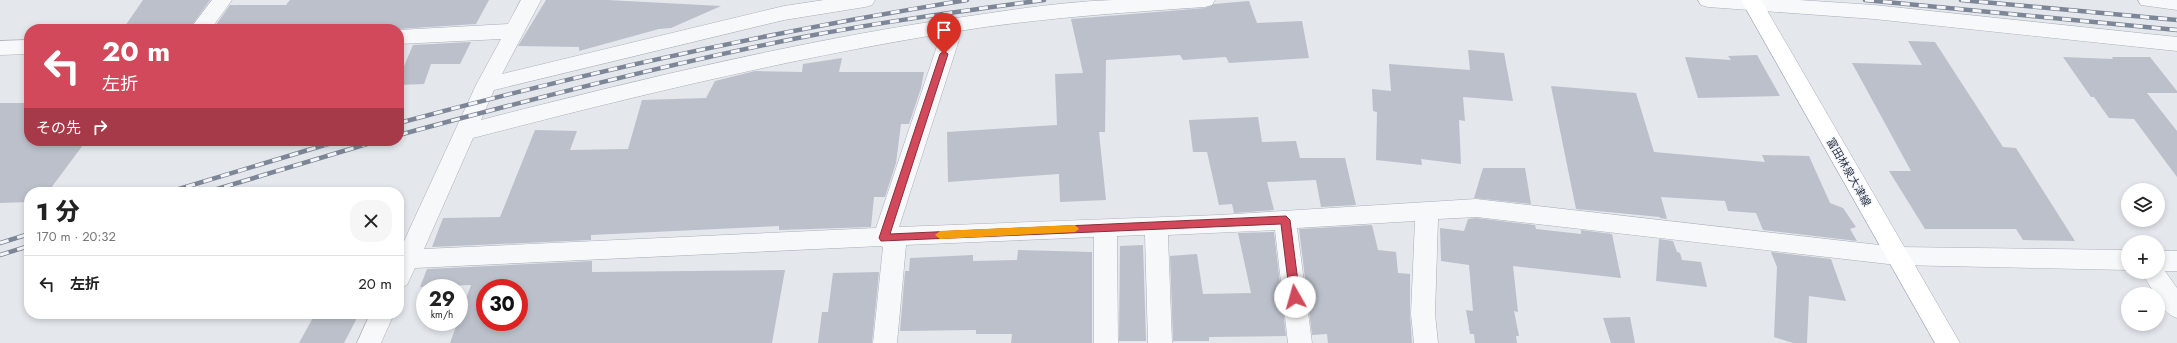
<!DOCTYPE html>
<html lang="ja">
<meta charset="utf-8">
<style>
body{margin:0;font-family:Jost,"Noto Sans JP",sans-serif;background:#f6f6f6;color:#222;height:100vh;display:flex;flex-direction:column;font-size:15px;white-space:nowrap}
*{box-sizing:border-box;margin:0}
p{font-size:13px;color:#767676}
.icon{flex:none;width:22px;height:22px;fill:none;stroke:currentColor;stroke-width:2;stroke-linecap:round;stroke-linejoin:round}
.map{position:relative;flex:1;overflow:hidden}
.panel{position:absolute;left:24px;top:187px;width:380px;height:132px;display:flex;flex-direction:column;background:#fff;border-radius:16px;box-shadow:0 2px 6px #0003}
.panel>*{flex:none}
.top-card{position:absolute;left:24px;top:24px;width:380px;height:122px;border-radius:16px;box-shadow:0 2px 6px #0003;background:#d1495b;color:#fff;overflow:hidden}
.controls{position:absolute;left:2121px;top:183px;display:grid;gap:8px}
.controls a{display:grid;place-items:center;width:44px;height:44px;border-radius:50%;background:#fff;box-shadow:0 2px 6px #0003;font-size:20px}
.speed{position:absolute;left:416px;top:279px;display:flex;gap:8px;font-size:20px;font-weight:700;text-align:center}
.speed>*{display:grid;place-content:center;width:52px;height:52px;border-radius:50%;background:#fff;box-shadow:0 2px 6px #0003;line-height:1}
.speed small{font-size:10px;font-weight:400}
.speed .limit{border:6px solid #d22;background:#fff;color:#111}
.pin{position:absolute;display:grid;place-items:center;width:34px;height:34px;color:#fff;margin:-41px -17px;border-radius:50% 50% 50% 0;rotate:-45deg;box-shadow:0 0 4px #0007}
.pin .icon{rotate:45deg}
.me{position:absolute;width:44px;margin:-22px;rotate:353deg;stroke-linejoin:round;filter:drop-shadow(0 0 3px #0008)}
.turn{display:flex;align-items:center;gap:14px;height:84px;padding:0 12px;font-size:18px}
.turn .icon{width:52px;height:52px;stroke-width:2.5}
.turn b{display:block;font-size:28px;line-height:34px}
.then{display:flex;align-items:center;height:38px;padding:0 12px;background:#0003;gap:8px;font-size:15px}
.round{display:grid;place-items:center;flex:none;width:42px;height:42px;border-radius:16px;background:#f6f6f6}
.summary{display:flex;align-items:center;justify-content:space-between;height:68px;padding:0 12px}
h1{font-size:24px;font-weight:800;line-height:30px}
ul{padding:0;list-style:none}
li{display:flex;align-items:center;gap:12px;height:56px;padding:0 12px;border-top:1px solid #e0e0e0}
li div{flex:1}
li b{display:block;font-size:15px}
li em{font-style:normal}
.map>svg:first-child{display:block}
.building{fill:#bbc0ca;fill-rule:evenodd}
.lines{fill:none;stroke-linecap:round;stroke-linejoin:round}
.minor-casing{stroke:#a9aeb7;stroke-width:1}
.major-casing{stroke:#a3abb8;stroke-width:1}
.minor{fill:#f7f8fa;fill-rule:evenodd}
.major{fill:#fff;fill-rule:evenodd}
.rail-casing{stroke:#7d8696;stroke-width:4.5}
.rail{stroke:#f4f6f9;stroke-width:3;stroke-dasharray:9;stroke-linecap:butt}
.route{fill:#d1495b;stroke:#882f3b}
.slow{fill:#f59e0b}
.labels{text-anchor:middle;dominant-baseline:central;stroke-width:3;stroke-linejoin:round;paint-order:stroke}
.street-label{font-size:11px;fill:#2b3445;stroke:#f4f6f9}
</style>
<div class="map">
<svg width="2177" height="343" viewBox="0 0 2177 343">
<rect width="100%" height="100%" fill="#e4e7ec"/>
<g class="building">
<path d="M 143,0 L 210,0 L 189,29 L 123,29 Z"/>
<path d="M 290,0 L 489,0 L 476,24 L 398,29 L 213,29 L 230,5 L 286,5 Z"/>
<path d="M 546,0 L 607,0 L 721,6 L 671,28 L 659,29 L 579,51 L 579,47 L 518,46 Z"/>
<path d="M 1249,1 L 1257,23 L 1302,21 L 1309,58 L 1229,63 L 1226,57 L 1183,60 L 1180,55 L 1106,60 L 1105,132 L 1099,132 L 1106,200 L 1060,202 L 1059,174 L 948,182 L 947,132 L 1057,125 L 1055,74 L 1083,73 L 1071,19 L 1205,8 L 1214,4 Z"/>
<path d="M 1908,41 L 1935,42 L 2003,147 L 2016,148 L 2075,241 L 2023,240 L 2016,229 L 1925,229 L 1889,171 L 1911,171 L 1852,63 L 1922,65 Z"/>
<path d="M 471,42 L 460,64 L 431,64 L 424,84 L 399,85 L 399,78 L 413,45 Z"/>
<path d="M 1468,50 L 1504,53 L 1513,101 L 1463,97 L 1465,121 L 1459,120 L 1461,164 L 1421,159 L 1422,165 L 1376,160 L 1377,112 L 1373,111 L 1372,89 L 1391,91 L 1389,64 L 1470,70 Z"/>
<path d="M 1757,55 L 1780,96 L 1698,98 L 1685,57 L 1731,60 L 1728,56 Z"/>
<path d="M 2063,57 L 2113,59 L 2112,57 L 2150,57 L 2177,91 L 2177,93 L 2147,93 L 2177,131 L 2177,177 L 2134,119 L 2109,118 L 2094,97 L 2091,97 Z"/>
<path d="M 842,58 L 839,72 L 924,72 L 921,88 L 909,124 L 901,124 L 896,163 L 885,197 L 874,197 L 871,227 L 779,230 L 779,226 L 591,235 L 591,240 L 432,247 L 443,218 L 500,217 L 535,130 L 577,131 L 570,150 L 628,149 L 642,100 L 706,98 L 715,81 L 755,71 L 802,72 L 803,64 Z"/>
<path d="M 1551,86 L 1636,93 L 1654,152 L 1765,162 L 1762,155 L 1809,156 L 1830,203 L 1843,208 L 1856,227 L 1850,229 L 1857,241 L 1763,230 L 1756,213 L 1728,211 L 1725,201 L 1661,197 L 1667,219 L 1660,218 L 1660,217 L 1576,209 Z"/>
<path d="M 0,103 L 29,103 L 29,141 L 86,141 L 48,192 L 29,192 L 29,202 L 0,203 Z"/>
<path d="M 1258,117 L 1262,142 L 1296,141 L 1300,158 L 1345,158 L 1356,205 L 1321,207 L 1316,180 L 1267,182 L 1274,210 L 1234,213 L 1232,204 L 1219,205 L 1207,152 L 1193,152 L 1189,120 Z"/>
<path d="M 1483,168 L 1525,168 L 1531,204 L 1474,198 Z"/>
<path d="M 1476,218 L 1535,225 L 1536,229 L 1581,234 L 1581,230 L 1612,234 L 1621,278 L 1513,266 L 1518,312 L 1514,311 L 1519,336 L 1516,336 L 1517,343 L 1475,343 L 1474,334 L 1470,334 L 1466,310 L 1473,311 L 1469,265 L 1441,261 L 1440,228 L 1464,231 L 1468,219 Z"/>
<path d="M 1372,225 L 1378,250 L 1396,252 L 1398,273 L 1410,274 L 1410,314 L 1412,343 L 1328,343 L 1327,334 L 1312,335 L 1299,229 Z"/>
<path d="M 1274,232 L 1286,336 L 1209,337 L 1209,341 L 1173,341 L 1170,256 L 1197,254 L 1203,294 L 1251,293 L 1238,233 Z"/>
<path d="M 1659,239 L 1673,241 L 1677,252 L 1680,253 L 1682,260 L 1701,262 L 1707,287 L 1656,281 Z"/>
<path d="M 1143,245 L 1146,341 L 1119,341 L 1120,246 Z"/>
<path d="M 1018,250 L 1092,252 L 1092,343 L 1011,343 L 1012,334 L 976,334 L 976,330 L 900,331 L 905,271 L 909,271 L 910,258 L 973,255 L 973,261 L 1017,260 Z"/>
<path d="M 1771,252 L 1831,259 L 1846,301 L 1809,296 L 1807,343 L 1793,343 L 1774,337 L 1777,267 Z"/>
<path d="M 592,261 L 592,272 L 785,270 L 772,343 L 450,343 L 471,285 L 420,287 L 427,269 ZM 485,288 L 519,288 L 519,322 L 485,322 Z"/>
<path d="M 879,272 L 872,343 L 818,343 L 822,312 L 828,312 L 833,273 Z"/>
<path d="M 315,314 L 359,314 L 344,343 L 299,343 Z"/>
<path d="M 1630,317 L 1635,343 L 1611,343 L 1603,318 Z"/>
</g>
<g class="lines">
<defs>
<g id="minor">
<path d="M 212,0 L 232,0 L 211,29 L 190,29 Z"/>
<path d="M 521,0 L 541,0 L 502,74 L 784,6 L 824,0 L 875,0 L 872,5 L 865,7 L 784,20 L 494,90 L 481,120 C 633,81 786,44 942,20 C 999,12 1056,2 1113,0 C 1147,0 1181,0 1215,0 L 1212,5 L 1205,7 C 1131,12 1058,17 985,27 C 812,53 642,94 473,138 L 424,249 L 876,228 L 939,40 L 942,35 L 949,33 L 956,35 L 959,40 L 899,227 L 1219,215 L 1476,199 L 1897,247 L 2128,250 L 2128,270 L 1897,265 L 1476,217 L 1438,219 L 1435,314 L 1438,343 L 1414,343 L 1411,314 L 1415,221 L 1297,228 L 1312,343 L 1288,343 L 1275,230 L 1168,235 L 1172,343 L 1148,343 L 1145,235 L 1117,236 L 1118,343 L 1094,343 L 1094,237 L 906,245 L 897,343 L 873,343 L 883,247 L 881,246 L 415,268 L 407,285 L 399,288 L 399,252 L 476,85 L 501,39 L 399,44 L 399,30 L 508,24 Z"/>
<path d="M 1698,0 L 1799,0 L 1874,5 L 2177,37 L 2177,51 L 1874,19 L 1708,7 L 1701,5 Z"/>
<path d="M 2138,0 L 2177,0 L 2177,10 L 2141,5 Z"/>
<path d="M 29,40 L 29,54 L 0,55 L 0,41 Z"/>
<path d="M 2158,251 L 2177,251 L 2177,271 L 2165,271 L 2177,288 L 2177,318 C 2167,315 2158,305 2158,294 L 2155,294 L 2141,272 L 2158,272 Z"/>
<path d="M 370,314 L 394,314 L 381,343 L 357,343 Z"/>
</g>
<path id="major" d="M 1741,0 L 1761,0 L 1960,343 L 1935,343 Z"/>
</defs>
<use href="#minor" class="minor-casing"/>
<use href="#major" class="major-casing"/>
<use href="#minor" class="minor"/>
<use href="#major" class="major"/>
<defs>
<g id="rail">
<path d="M 1865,0 L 2177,30"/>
<path d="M 1961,0 L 2177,20"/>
<path d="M 399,123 C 586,72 775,31 967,0"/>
<path d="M 399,135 C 531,99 664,65 798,38 C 880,22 962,11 1044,0"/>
<path d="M 169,192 L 338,141"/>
<path d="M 207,192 L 377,141"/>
<path d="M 0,243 L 29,234"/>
<path d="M 0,255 L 29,246"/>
</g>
</defs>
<use href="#rail" class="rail-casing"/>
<use href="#rail" class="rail"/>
</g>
<path class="route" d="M 944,51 L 948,54 L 890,234 L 1286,216 L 1290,220 L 1300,297 L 1298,300 L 1291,300 L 1290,297 L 1281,224 L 881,241 L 879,238 L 940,54 Z"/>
<path class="slow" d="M 1075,225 L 1079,229 L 1075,232 L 940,239 L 935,235 L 940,231 Z"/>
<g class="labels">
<g class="street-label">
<text transform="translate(1849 172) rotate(60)">富田林泉大津線</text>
</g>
</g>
</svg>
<div class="controls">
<a><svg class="icon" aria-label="layers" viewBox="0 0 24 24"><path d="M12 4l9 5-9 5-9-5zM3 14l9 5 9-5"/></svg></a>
<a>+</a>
<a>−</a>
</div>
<div class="speed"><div>29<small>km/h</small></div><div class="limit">30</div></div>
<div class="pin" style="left:944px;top:54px;background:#d93025"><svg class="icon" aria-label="arrive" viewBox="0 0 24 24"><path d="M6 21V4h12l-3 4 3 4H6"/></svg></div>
<svg class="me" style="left:1295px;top:297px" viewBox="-20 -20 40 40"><circle r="19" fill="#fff"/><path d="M0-13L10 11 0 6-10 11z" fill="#d1495b"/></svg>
<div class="top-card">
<div class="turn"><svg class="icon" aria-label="left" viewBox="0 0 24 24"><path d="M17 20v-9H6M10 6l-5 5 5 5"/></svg><div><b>20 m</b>左折</div></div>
<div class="then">その先<svg class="icon" aria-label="right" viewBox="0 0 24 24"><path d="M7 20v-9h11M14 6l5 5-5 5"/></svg></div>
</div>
<section class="panel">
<div class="summary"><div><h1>1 分</h1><p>170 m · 20:32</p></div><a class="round"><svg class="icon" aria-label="close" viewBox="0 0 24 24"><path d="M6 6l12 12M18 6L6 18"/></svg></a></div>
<ul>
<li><svg class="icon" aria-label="left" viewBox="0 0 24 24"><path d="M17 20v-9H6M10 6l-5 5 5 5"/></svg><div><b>左折</b></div><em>20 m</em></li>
</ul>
</section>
</div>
